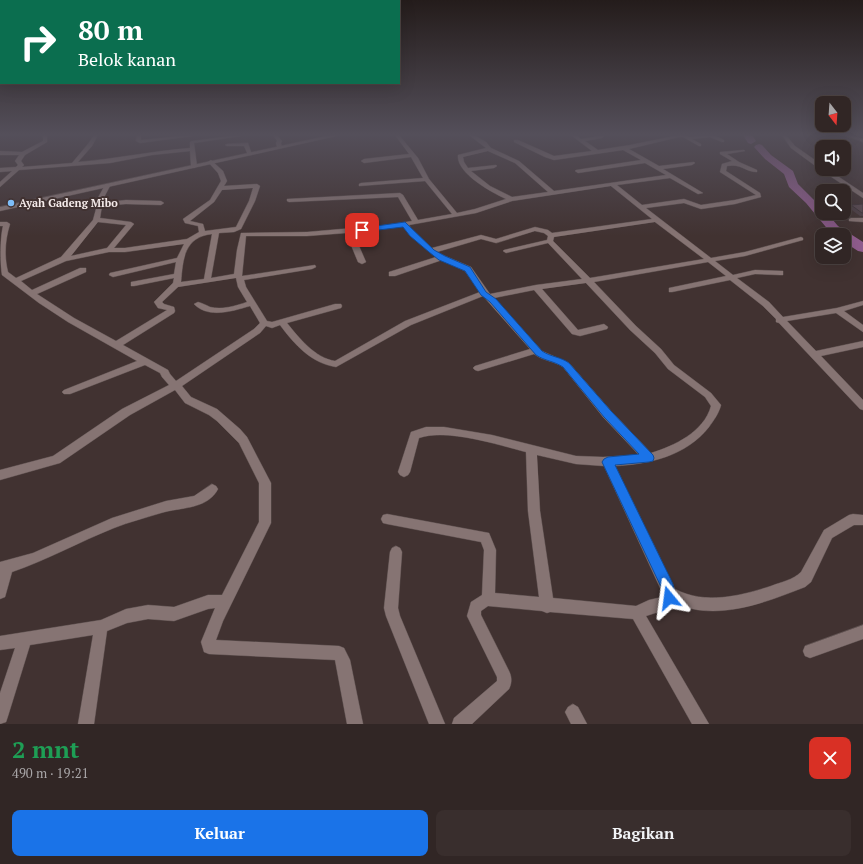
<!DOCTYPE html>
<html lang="id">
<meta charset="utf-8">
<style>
body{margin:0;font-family:"PT Serif",serif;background:#392e2d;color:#f1f3f6;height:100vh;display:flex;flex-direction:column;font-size:15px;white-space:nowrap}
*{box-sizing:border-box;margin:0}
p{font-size:13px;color:#a8a5a7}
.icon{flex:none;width:22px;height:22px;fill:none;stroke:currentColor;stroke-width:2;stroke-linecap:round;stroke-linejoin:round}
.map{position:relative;height:724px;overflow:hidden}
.side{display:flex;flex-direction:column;background:#312625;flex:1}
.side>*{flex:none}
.top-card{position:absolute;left:0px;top:0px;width:400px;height:84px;box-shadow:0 4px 16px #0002,0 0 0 1px #4c4342;background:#0b6e4f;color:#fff;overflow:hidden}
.needle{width:26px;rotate:163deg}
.tools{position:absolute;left:815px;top:96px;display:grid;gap:8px}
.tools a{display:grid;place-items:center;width:36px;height:36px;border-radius:8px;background:#312625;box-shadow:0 4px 16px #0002,0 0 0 1px #4c4342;font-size:20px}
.pin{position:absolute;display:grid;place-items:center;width:34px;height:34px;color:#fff;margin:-17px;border-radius:8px;box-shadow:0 2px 6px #0006}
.me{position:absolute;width:44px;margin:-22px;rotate:344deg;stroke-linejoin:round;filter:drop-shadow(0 0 3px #0008)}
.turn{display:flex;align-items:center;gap:14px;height:84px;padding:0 12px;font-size:18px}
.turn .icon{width:52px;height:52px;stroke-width:2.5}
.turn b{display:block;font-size:28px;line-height:34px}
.round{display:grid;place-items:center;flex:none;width:42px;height:42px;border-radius:8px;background:#392e2d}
.summary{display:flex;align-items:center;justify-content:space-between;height:68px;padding:0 12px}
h1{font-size:24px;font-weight:700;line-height:30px;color:#1e9e55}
.button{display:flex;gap:8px;margin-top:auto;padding:8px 12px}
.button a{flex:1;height:46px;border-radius:8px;background:#1a73e8;color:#fff;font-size:16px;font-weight:700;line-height:46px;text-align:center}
.button a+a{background:#392e2d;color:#f1f3f6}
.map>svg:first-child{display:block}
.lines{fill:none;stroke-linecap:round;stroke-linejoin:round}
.river{fill:#905d8e;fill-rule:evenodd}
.minor-casing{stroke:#5d504f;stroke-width:1}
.tertiary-casing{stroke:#5d504f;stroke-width:1}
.minor{fill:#867473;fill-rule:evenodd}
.tertiary{fill:#867473;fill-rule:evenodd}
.wall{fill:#4d3f44}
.building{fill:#59494f;stroke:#3e3337}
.route{fill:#1a73e8;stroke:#114b97}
.poi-dot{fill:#7ebef9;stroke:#413231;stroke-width:1.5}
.labels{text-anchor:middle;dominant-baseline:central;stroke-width:4;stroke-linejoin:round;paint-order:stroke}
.far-poi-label{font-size:11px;font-weight:bold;fill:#f5ebea;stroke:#413231;text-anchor:start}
</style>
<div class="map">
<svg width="863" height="724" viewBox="0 0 863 724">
<rect width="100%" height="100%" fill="#413231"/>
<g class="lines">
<g class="river">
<path d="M 743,135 L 752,135 L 756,141 L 751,144 L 748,143 Z"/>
<path d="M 759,144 L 762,145 L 771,155 L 793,171 L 798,184 L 822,208 L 822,213 L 827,213 L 838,226 L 863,242 L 863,252 L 858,251 L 844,242 L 844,235 L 835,235 L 830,232 L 806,203 L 789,187 L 784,174 L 765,159 L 754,147 L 756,145 Z"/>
</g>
<defs>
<g id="minor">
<path d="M 43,135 L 47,135 L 47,142 L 25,155 L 21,161 L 24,165 L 22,167 L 72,163 L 88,144 L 94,135 L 98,135 L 92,146 L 78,162 C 115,159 152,151 190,148 L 190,142 L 192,141 L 238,135 L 241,136 L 194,143 L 197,166 L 194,168 L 191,166 L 190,151 L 152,155 L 110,163 L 19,170 L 0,187 L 0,182 L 12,171 L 0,172 L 0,168 L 16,167 L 18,165 L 15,161 L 19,155 L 0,155 L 0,151 L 22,152 L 43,141 Z"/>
<path d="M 137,135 L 141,135 L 141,140 L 190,135 L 193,136 L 140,143 L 136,141 Z"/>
<path d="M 273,135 L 277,135 L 282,141 L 281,143 L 282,148 L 277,147 L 276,143 L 277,141 Z"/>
<path d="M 395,135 L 399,135 L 418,158 L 429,179 L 457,213 L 475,209 L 506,199 C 491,192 456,173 458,155 L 486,148 L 469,135 L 474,135 L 486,142 L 491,148 L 519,161 L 554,191 L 666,175 L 645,163 L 578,173 L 575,171 L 576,170 L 641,160 L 623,150 L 554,160 L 545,157 L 514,142 L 514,140 L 518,140 L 554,156 L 592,151 L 571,135 L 576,135 L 581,139 L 605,135 L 602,138 L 585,141 L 598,150 L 630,145 L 679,135 L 684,135 L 689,137 L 714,135 L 724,140 L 724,142 L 722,142 L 710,137 L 692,139 L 701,144 L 701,146 L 699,146 L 683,137 L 679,137 L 629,149 L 659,166 L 694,162 L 695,163 L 692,165 L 663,169 L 703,193 L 698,194 L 670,178 L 617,185 L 642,205 L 684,199 L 701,205 L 735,200 L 756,195 L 720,172 L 722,164 L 732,161 L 720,154 L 720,152 L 744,150 L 745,151 L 727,154 L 739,162 L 757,170 L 757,172 C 745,172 741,163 727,166 L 726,171 L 760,193 L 761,197 L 735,204 L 701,209 L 684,203 L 646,208 L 711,258 L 745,252 L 801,237 L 803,238 L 803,240 L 745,256 L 715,261 L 733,275 L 755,270 L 783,271 L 783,275 L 780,275 L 755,274 L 737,278 L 769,302 L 783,317 L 837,308 L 863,301 L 863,305 L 844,311 L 863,325 L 863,332 L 836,313 L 787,321 L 816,351 L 863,341 L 863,347 L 821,356 L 863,400 L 863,410 L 860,409 L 779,323 L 776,322 L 776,319 L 763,306 L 730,280 L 672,292 L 669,292 L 669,288 L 726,276 L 708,262 L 594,282 L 636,326 L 661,349 L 674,365 L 711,393 L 721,405 C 719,413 714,420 709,427 C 686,456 650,464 615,466 L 675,589 C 705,605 740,596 771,586 C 781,582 793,580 801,572 L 824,530 L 849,515 L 853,514 L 863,515 L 863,525 L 854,525 L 832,538 L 811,582 L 805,587 C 764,603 716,622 674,603 L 671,608 L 646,616 L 709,724 L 692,724 L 633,619 L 550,612 L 547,613 L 542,611 L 488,606 L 481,611 L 481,615 L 509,671 C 512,677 512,683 509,689 L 472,724 L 452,724 L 454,718 L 497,681 L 497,677 L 467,616 L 471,602 L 482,595 L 484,550 L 481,542 L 387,524 L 383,523 L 381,519 L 383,515 L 387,514 L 489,533 L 496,550 L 495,593 L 539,597 L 528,511 L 526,452 C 499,445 446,428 419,438 L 410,472 L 408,475 L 404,477 L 400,475 L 398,472 L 411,432 L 426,427 L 444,427 L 492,435 L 576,456 L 603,457 L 639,455 L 603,417 L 563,367 C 554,361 543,361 534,354 L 478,371 L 475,370 L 473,368 L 475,366 L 530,349 L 483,296 L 411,325 L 336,367 C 311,363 295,345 280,325 L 272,328 L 266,326 L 260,333 L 182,386 L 191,397 L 217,409 L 240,429 L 247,437 L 271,483 L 271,523 L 223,621 L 216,640 L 339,646 L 344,648 L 350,660 L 363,724 L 347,724 L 335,660 L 209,654 L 204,652 L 201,642 L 215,608 L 208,609 L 174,621 L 148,619 L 127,623 L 107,631 L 94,724 L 78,724 L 93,635 L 30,645 L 8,716 L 6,722 L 0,724 L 0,693 L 15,648 L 0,650 L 0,636 L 101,620 L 126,609 L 148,605 L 174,607 L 208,595 L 222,595 L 259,522 L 259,483 L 239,443 L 217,421 L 209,415 L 185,403 L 175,390 L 130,415 L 60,463 L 0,480 L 0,470 L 53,456 L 122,409 L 169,385 L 162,377 L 160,373 L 145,365 L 70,394 L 64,394 L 62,392 L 64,390 L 137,361 L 68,322 L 39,303 L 2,275 C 0,263 0,238 3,226 L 0,226 L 0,222 L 7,222 L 10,224 C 5,240 4,256 8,272 L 16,278 L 61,257 L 93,220 L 96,209 L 94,205 L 105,185 L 107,184 L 110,186 L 101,203 L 126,200 L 161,201 L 164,203 L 161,205 L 126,204 L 102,206 L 100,218 L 131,222 L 134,224 L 114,248 L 125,248 L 187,239 L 199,232 L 198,226 L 185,223 L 183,219 L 210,200 L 221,181 L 218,173 L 208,162 L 211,160 L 223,171 L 227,181 L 224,186 L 257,184 L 260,186 L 255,201 L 241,229 L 234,232 L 219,233 L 211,278 L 234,274 L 237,250 L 241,233 L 307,232 L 388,225 L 412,221 L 398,197 L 289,202 L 287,201 L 287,199 L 400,193 L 403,195 L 418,220 L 452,214 L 425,181 L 359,186 L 359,184 L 361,183 L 423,178 L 411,157 L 364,163 L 361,161 L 364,159 L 409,154 ZM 488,151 L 515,163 L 548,192 L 512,197 L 490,186 L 471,171 L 494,168 L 497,166 L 496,165 L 468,168 L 464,162 L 463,157 ZM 611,186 L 652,219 L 552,233 L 548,230 L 535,227 L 496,239 L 481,235 L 432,248 L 414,233 L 409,225 L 476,213 L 512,201 ZM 253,188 L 249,201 L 236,227 L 205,231 L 203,224 L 190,221 L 214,202 L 222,190 ZM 98,222 L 126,225 L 107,248 L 71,256 ZM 655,222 L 704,259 L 590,278 L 553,241 L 554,237 ZM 403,226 L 410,235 L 436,257 L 389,272 L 389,276 L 395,276 L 442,260 L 465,271 L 480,292 L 405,321 L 335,361 C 315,358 299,338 287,323 L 341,308 L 342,306 L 341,304 L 335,304 L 272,322 L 267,321 L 246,287 L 244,280 L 312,269 L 316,267 L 315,265 L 242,276 L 246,236 L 307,236 L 346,233 L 358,262 L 362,264 L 366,262 L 353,232 ZM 535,231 L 544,233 L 548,236 L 547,240 L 504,250 L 503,251 L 506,253 L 548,243 L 582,279 L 536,285 L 490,294 L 471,267 L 445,256 L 437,252 L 481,239 L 496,243 ZM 212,234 L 204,279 L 181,282 C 183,259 184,237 212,234 ZM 184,244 L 177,258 L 110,273 L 109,275 L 113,277 L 176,262 L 174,274 L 131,282 L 131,286 L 134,286 L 174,278 L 173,283 L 154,302 L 158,308 L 167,310 L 116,341 L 74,318 L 37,294 L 86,272 L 86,268 L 80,268 L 32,290 L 21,281 L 66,261 L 109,252 L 125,252 ZM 236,278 L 238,287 L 247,302 C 235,306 222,310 210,307 C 206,305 202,303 198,302 L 194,304 C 208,319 233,311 250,306 L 260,323 L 254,329 L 176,381 L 170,374 L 168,370 L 123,345 L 174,313 L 175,311 L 174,307 L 164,304 L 162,302 L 178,287 ZM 586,283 L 630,330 L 655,353 L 668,369 L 705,397 L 711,406 C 704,432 674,446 651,453 L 611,411 L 569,363 L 542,351 L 494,298 L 534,290 L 572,334 L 580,336 L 607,329 L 608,327 L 604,324 L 578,330 L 542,289 ZM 537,455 L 576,464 L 604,466 L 661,590 L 662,597 L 649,600 L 636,606 L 553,598 L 540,511 Z"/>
<path d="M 782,135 L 786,135 L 795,146 L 822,165 L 822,169 L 827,169 L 863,193 L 863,198 L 821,170 L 791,148 Z"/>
<path d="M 844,135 L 850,135 L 863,139 L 863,142 Z"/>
<path d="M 248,143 L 252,155 L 248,155 L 244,146 L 227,146 L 225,145 L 227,144 Z"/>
<path d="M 851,218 L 863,218 L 863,222 L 849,221 L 849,219 Z"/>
<path d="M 212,484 L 216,486 L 218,489 C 207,510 180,507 161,513 C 145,518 129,522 114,528 C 79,542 47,560 12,572 L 5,597 L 0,599 L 0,562 L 33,553 L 112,518 L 166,501 L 194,496 Z"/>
<path d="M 396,546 L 400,548 L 402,552 L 398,608 L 400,616 L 445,724 L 429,724 L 386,616 L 384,608 L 390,552 L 392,548 Z"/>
<path d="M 863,625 L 863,639 L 810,658 L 805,656 L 803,651 L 805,646 Z"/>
<path d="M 573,704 L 578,707 L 587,724 L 571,724 L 565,712 L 568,707 Z"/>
</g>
<path id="tertiary" d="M 331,135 L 341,135 L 0,211 L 0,207 Z"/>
</defs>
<use href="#minor" class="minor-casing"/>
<use href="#tertiary" class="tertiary-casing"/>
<use href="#minor" class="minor"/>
<use href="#tertiary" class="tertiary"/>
</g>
<path class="wall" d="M 863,204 L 863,216 L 860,216 L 849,208 L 851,205 Z"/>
<path class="building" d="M 863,204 L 863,213 L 862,213 L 851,205 Z"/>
<linearGradient id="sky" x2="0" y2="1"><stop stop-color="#241c1b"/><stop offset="0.57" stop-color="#544f5a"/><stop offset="1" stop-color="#544f5a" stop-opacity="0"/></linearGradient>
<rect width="863" height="236" fill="url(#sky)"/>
<path class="route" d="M 405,222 L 434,250 L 445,256 L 470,267 L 486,292 L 496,299 L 542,351 C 551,357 561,357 569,363 L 611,411 L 653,455 L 654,458 L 653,461 L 649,462 L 615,465 L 673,584 L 676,598 L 674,602 L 669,604 L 665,602 L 662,589 L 602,462 L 604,459 L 608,457 L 639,454 L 604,417 L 563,367 C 554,361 545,361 536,355 L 490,302 L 481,295 L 465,271 L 439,260 L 429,252 L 410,236 L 403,227 L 362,232 L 359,230 L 362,228 Z"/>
<circle class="poi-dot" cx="11" cy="203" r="4"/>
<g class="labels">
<g class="far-poi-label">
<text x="19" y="203">Ayah Gadeng Mibo</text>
</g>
</g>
</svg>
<div class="tools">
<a><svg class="needle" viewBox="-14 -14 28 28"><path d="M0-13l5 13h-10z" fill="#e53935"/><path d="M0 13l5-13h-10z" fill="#a8a5a7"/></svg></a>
<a><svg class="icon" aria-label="sound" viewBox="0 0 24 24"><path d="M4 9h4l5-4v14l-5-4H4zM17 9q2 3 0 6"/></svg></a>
<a><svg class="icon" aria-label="search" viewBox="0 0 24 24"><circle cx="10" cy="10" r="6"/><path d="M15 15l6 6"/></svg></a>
<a><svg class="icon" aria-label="layers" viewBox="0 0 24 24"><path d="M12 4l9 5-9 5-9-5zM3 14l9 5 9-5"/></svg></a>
</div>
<div class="pin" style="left:362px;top:230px;background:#d93025"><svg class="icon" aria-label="arrive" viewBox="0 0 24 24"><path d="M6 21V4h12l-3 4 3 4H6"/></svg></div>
<svg class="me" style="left:669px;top:598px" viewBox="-20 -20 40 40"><path d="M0-17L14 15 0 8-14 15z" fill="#1a73e8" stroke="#fff" stroke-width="4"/></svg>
<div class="top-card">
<div class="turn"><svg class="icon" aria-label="right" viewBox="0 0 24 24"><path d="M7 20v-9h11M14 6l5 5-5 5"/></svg><div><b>80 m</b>Belok kanan</div></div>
</div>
</div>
<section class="side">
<div class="summary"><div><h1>2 mnt</h1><p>490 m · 19:21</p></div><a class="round" style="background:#d93025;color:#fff"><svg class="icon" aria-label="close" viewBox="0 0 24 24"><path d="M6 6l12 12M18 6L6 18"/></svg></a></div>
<div class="button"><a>Keluar</a><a>Bagikan</a></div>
</section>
